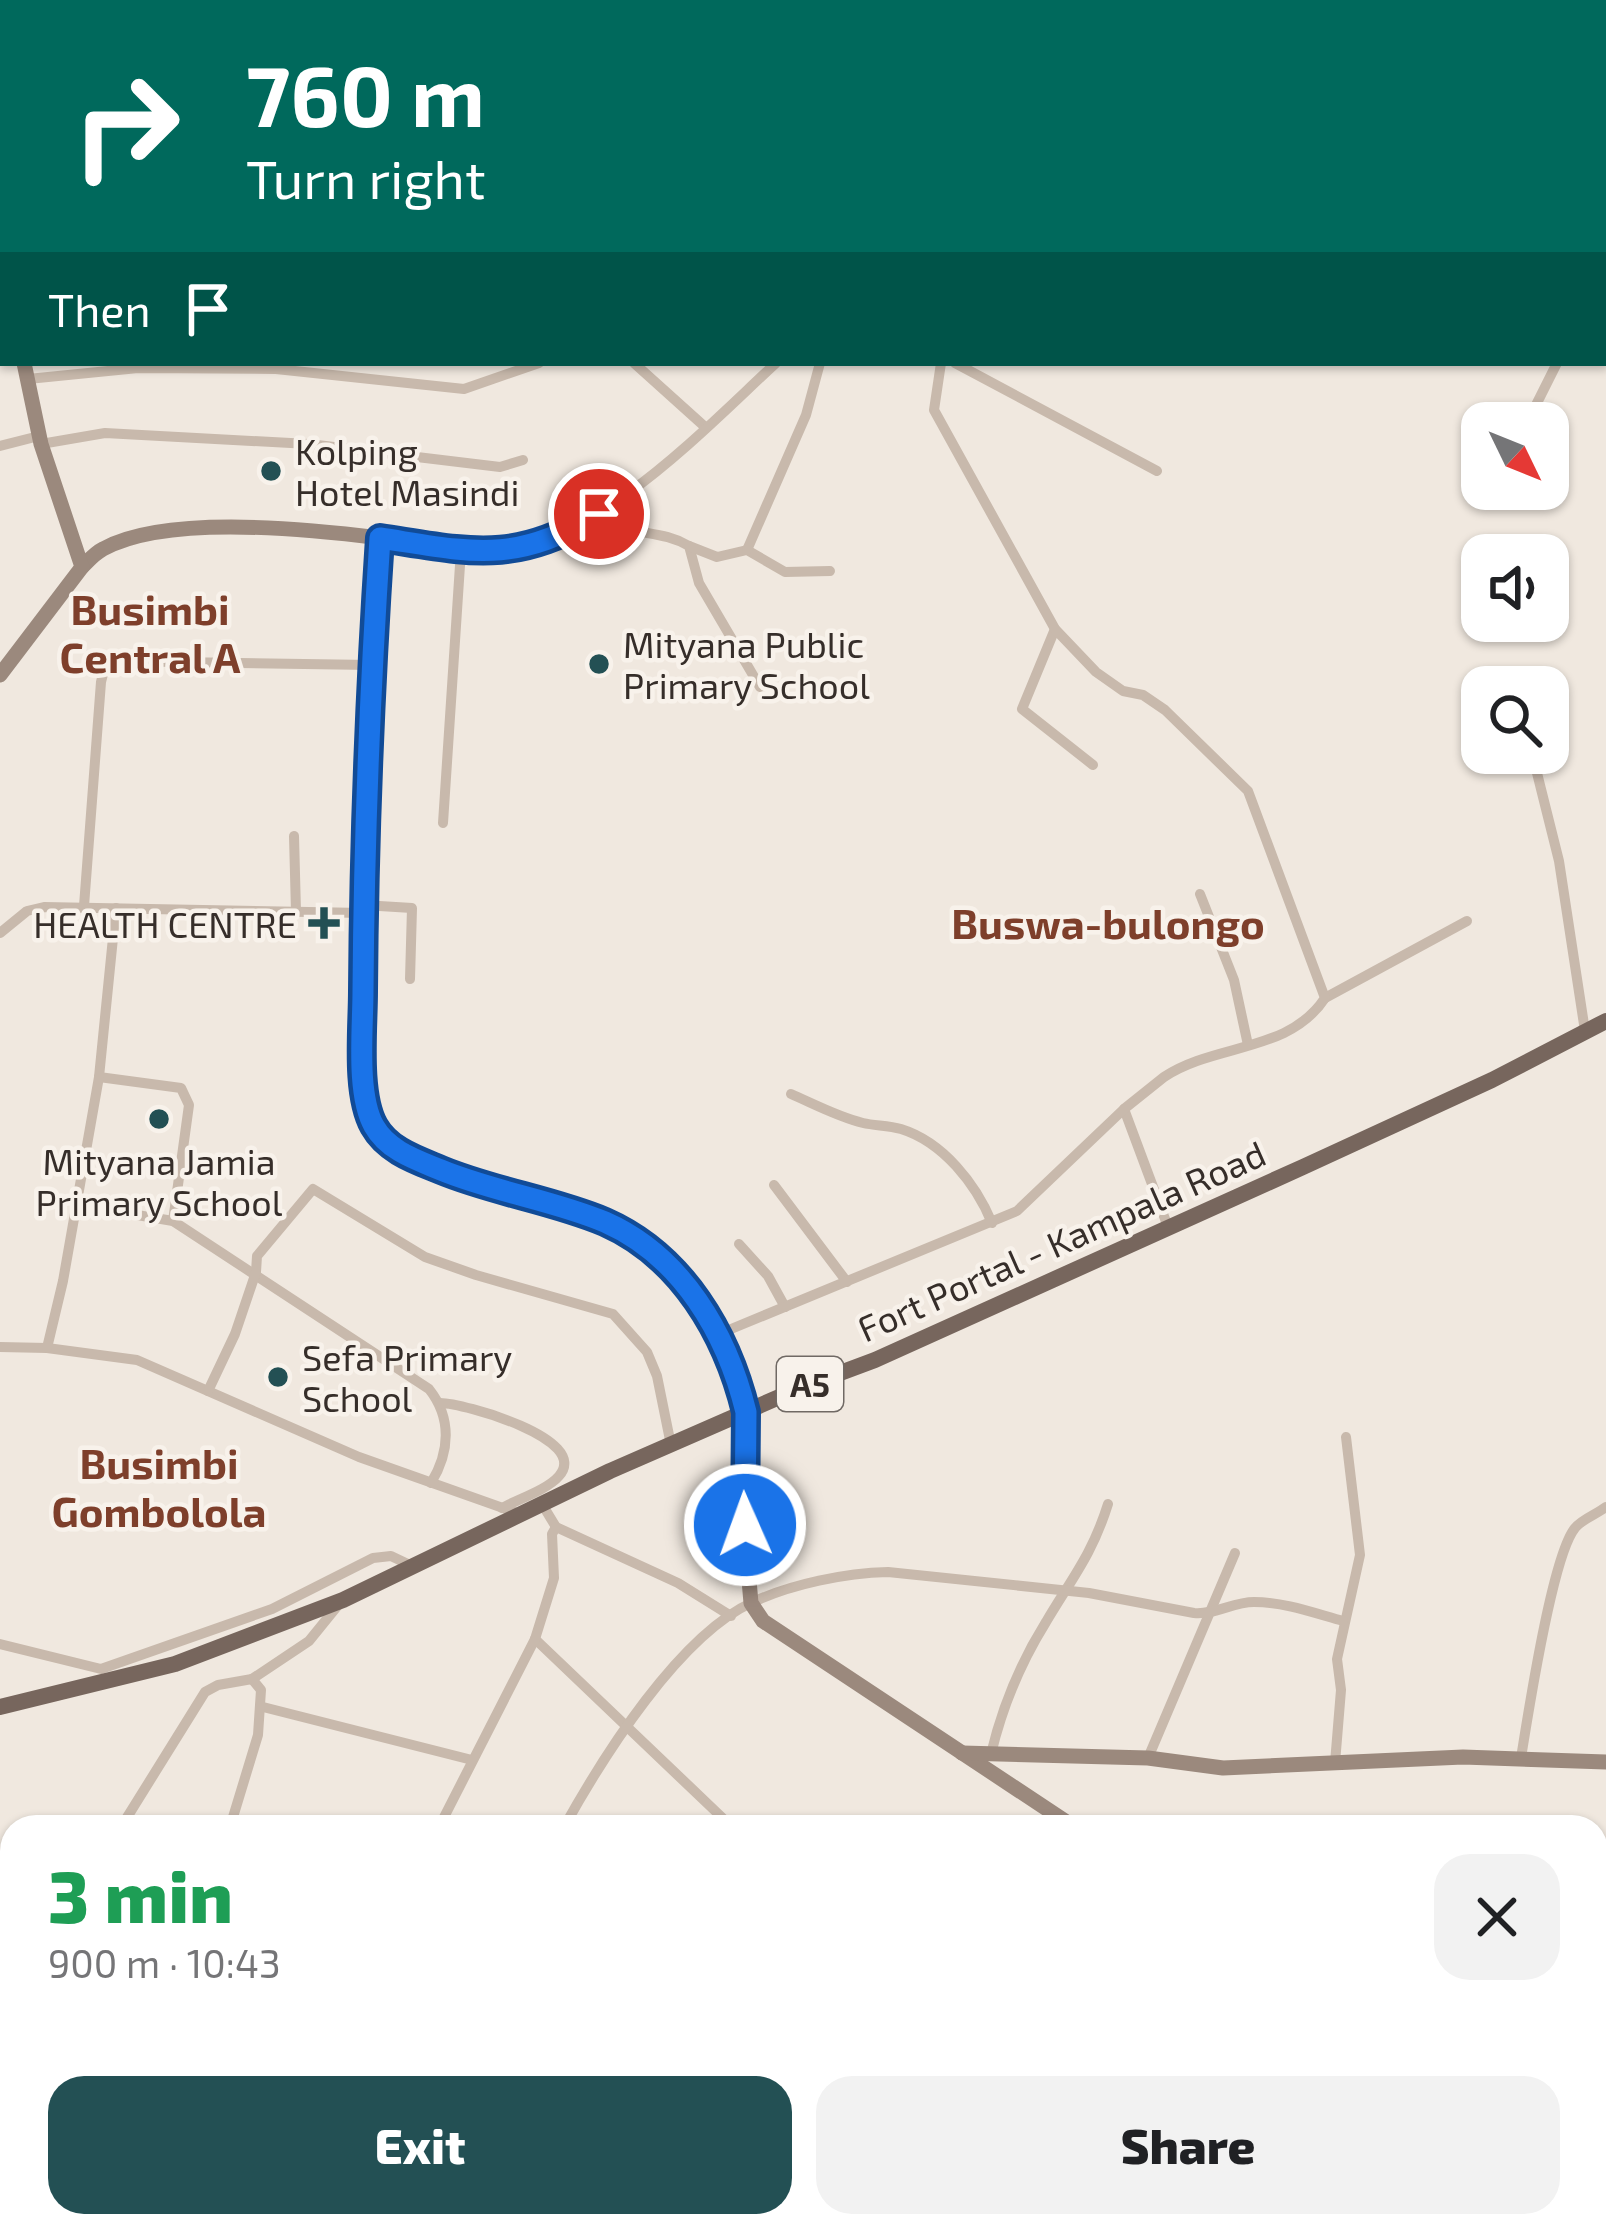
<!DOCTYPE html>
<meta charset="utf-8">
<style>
body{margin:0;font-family:"Exo 2",sans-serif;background:#f2f2f2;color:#202124;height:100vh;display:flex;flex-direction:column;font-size:45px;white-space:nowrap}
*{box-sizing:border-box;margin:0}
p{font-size:39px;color:#757577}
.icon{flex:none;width:66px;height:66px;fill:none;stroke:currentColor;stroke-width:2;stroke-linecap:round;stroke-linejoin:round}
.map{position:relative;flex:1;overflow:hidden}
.details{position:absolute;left:0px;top:1815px;width:1608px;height:423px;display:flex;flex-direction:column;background:#fff;border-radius:36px 36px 0 0;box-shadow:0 3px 9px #0004}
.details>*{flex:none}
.banner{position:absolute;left:0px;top:0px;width:1608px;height:366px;box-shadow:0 3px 9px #0004;background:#00695c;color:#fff;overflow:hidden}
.needle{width:78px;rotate:133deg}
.fabs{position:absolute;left:1461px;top:402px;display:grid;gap:24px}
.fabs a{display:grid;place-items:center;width:108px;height:108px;border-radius:24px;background:#fff;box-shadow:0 3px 9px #0004;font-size:60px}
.pin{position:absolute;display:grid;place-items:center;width:102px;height:102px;color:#fff;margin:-51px;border:6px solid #fff;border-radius:50%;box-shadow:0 3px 12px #0007}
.me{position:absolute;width:132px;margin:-66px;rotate:358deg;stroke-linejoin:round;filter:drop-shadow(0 0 9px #0008)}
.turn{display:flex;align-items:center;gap:42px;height:252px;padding:0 48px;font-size:54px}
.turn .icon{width:156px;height:156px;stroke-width:2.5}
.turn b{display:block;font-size:84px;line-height:102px}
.then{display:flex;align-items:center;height:114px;padding:0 48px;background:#0003;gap:24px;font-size:45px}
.round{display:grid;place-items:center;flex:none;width:126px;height:126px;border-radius:36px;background:#f2f2f2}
.summary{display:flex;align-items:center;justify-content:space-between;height:204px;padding:0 48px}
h1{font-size:72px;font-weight:800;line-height:90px;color:#1e9e55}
.cta{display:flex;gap:24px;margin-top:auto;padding:24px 48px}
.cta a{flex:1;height:138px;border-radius:36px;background:#235054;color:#fff;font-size:48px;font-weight:800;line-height:138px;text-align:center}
.cta a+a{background:#f2f2f2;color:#202124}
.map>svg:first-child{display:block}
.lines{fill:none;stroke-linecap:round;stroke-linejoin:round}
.street{stroke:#c8b9ac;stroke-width:10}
.secondary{stroke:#9b897d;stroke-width:15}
.primary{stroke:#77665d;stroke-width:16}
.route-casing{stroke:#114b97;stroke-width:30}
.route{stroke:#1a73e8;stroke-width:21}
.poi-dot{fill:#235054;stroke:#f8f2eb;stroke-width:4.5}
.labels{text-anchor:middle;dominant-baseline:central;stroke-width:9;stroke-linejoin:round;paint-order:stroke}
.shield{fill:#f8f2eb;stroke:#706964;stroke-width:3}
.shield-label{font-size:33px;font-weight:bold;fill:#362e2a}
.poi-label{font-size:36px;fill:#362e2a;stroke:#f8f2eb;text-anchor:start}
.street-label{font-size:36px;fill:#362e2a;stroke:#f8f2eb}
.quarter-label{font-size:42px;font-weight:bold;fill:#7e3f2b;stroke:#f8f2eb}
</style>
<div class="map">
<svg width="1606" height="2237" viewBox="0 0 1606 2237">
<rect width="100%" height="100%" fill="#f0e8df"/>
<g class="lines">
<g class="street">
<path d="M 944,0 L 947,3"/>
<path d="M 1001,0 L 1002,3"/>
<path d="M 1150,0 L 1151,3"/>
<path d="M 1357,0 L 1359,3"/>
<path d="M 1511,0 L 1515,3"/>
<path d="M 175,3 L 176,0"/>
<path d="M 820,3 L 824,0"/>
<path d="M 1432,3 L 1434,0"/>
<path d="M 1605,34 L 1606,34"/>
<path d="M 1605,264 L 1606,265"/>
<path d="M 0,333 L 3,332"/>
<path d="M 1605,341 L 1606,341"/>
<path d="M 634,363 L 704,426"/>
<path d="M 955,363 L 1157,471"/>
<path d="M 28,379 L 138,368 L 276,369 L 464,389 L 539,363"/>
<path d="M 1527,423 L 1557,363"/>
<path d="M 41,444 L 105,433 L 309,444 L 500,467 L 523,460"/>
<path d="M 0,446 L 39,436"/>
<path d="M 599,513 C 626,539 657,527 689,546 L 699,583 L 760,687"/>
<path d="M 380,538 C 414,543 454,555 489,553 C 595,546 701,432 776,363"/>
<path d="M 689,546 L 717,557 L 747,550 L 785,572 L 830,571"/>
<path d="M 747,550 L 806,415 L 820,363"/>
<path d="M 1055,629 L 1022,709 L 1093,765"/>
<path d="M 1532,753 L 1559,861 L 1585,1031"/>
<path d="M 443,823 L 461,550"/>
<path d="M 294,836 L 296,912"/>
<path d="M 1200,894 L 1234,980 L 1248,1045"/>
<path d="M 363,905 L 412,908 L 410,979"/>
<path d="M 84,906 L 101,682 L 104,670 L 112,661 L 371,665"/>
<path d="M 0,933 L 27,911 L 44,907 L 363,913"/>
<path d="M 1325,998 L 1467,921"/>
<path d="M 99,1077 L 181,1088 L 189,1105 L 173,1221"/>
<path d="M 791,1094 C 814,1104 838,1117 863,1123 C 875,1126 888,1125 901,1129 C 943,1142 976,1184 992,1223"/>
<path d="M 1124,1109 L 1168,1227"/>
<path d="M 774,1185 L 847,1282"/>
<path d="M 77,1205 L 173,1221 L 429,1389 C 452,1418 450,1452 431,1483"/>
<path d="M 739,1244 L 768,1276 L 785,1307"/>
<path d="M 719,1334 L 1017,1211 L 1124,1109 L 1164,1077 C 1215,1043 1289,1053 1325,998 L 1248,791 L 1165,710 L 1143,695 L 1123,691 L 1096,672 L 1055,629 L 934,410 L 941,363"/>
<path d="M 0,1347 L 47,1348 L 137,1360 L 359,1457 L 520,1514"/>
<path d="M 47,1348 L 63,1281 L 99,1077 L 116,908"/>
<path d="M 208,1391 L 235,1334 L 256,1272 L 257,1256 L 313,1189 L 425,1257 L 476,1275 L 613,1314 L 647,1352 L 657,1376 L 671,1445"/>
<path d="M 440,1403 C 463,1403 592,1439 559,1476 C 547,1490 518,1499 502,1508"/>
<path d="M 542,1504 L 556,1527 L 678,1583 L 731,1616"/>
<path d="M 535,1639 L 732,1827"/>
<path d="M 0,1644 L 101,1669 L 272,1609 L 373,1558 L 391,1556 L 412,1566"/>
<path d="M 263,1707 L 472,1760"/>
<path d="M 991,1754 C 1002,1708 1021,1662 1046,1622 C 1072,1578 1092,1555 1108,1504"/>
<path d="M 1148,1758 L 1235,1553"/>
<path d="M 1521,1758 C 1528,1715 1552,1556 1575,1528 C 1582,1519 1597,1514 1606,1507"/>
<path d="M 1335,1763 L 1341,1690 L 1337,1659 L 1360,1555 L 1346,1437"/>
<path d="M 121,1827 L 205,1692 L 218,1685 L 252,1679"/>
<path d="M 230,1827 L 258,1735 L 261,1690 L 252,1679 L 309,1641 L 339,1604"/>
<path d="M 439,1827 L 535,1639 L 554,1578 L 552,1534 L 556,1527"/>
<path d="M 564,1827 C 603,1757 679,1635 753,1602 C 792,1584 845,1573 888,1572 L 1089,1593 L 1194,1613 C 1215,1615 1233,1602 1254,1602 C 1284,1602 1314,1613 1343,1621"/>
<path d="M 1596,1895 L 1606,1899"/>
<path d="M 0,1921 L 12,1932"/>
<path d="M 0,2013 L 12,1994"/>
<path d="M 0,2160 L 7,2189"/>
<path d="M 1596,2221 L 1606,2226"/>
<path d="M 219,2226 L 223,2237"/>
<path d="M 519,2226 L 523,2237"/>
<path d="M 643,2226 L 652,2237"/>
<path d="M 1260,2237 L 1262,2226"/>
<path d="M 1447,2237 L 1453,2226"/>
</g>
<g class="secondary">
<path d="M 26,3 L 26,0"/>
<path d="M 0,88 L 3,78"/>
<path d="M 0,255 L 3,270"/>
<path d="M 82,567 C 88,561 95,553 103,549 C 166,514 309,529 380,538 C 369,686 364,834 363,982 C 363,1021 355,1092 374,1126 C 392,1157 435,1168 466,1180 C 511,1199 561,1203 605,1222 C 672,1251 739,1338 745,1412 C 747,1430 743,1449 743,1467 C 743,1512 747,1558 751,1603 L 763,1621 L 1074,1827"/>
<path d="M 0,675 L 82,567 L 41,444 L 24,363"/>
<path d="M 962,1753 L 1148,1758 L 1223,1768 L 1463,1757 L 1606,1762"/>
<path d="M 1217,2237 L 1224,2226"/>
</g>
<path class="primary" d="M 0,1707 L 175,1664 L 343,1600 L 610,1471 L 800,1388 L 875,1360 L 1303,1167 L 1492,1080 L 1606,1021"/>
</g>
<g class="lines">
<defs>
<path id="route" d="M 599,514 C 513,565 472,552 380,538 C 370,689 364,840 363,991 C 363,1029 356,1094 374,1126 C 388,1151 417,1160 441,1170 C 494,1192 553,1200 605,1222 C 682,1256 727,1334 746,1412 L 745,1525"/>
</defs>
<use href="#route" class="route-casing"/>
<use href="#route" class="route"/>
</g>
<g class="poi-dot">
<circle cx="271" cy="471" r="12"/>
<circle cx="599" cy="664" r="12"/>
<path d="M318 905h12v12h12v12h-12v12h-12v-12h-12v-12h12z"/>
<circle cx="159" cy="1119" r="12"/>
<circle cx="278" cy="1377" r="12"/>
</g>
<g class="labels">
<rect class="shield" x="777" y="1357" width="66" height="54" rx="9"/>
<g class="shield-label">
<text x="810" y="1384">A5</text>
</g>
<g class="poi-label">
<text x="295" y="450">Kolping<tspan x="295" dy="41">Hotel Masindi</tspan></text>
<text x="623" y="643">Mityana Public<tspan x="623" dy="41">Primary School</tspan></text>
<text x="297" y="923" text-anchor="end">HEALTH CENTRE</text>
<text x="159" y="1160" text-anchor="middle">Mityana Jamia<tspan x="159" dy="41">Primary School</tspan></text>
<text x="302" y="1356">Sefa Primary<tspan x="302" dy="41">School</tspan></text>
</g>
<g class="street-label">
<text transform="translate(1061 1240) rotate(-24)">Fort Portal - Kampala Road</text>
</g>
<g class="quarter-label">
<text x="150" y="608">Busimbi<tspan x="150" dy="48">Central A</tspan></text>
<text x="1108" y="922">Buswa-bulongo</text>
<text x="159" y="1462">Busimbi<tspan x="159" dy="48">Gombolola</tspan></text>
</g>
</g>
</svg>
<div class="fabs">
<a><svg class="needle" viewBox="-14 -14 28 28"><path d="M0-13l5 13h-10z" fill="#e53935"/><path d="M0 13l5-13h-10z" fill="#757577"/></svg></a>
<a><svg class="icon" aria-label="sound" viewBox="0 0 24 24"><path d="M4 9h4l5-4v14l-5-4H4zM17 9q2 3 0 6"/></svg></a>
<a><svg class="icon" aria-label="search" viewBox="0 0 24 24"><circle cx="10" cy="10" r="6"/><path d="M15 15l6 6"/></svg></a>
</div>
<div class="pin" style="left:599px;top:514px;background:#d93025"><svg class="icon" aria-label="arrive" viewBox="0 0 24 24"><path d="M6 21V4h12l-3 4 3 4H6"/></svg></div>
<svg class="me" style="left:745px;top:1525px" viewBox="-20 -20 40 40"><circle r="17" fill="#1a73e8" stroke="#fff" stroke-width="3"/><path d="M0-11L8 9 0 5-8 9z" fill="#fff"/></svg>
<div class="banner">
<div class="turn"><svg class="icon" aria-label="right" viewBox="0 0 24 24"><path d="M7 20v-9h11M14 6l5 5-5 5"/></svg><div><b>760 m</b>Turn right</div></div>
<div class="then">Then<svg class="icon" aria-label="arrive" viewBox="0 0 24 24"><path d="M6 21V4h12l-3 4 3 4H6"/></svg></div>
</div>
<section class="details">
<div class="summary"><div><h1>3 min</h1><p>900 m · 10:43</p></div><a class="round"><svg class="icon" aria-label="close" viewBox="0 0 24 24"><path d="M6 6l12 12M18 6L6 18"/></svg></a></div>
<div class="cta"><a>Exit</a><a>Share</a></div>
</section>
</div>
